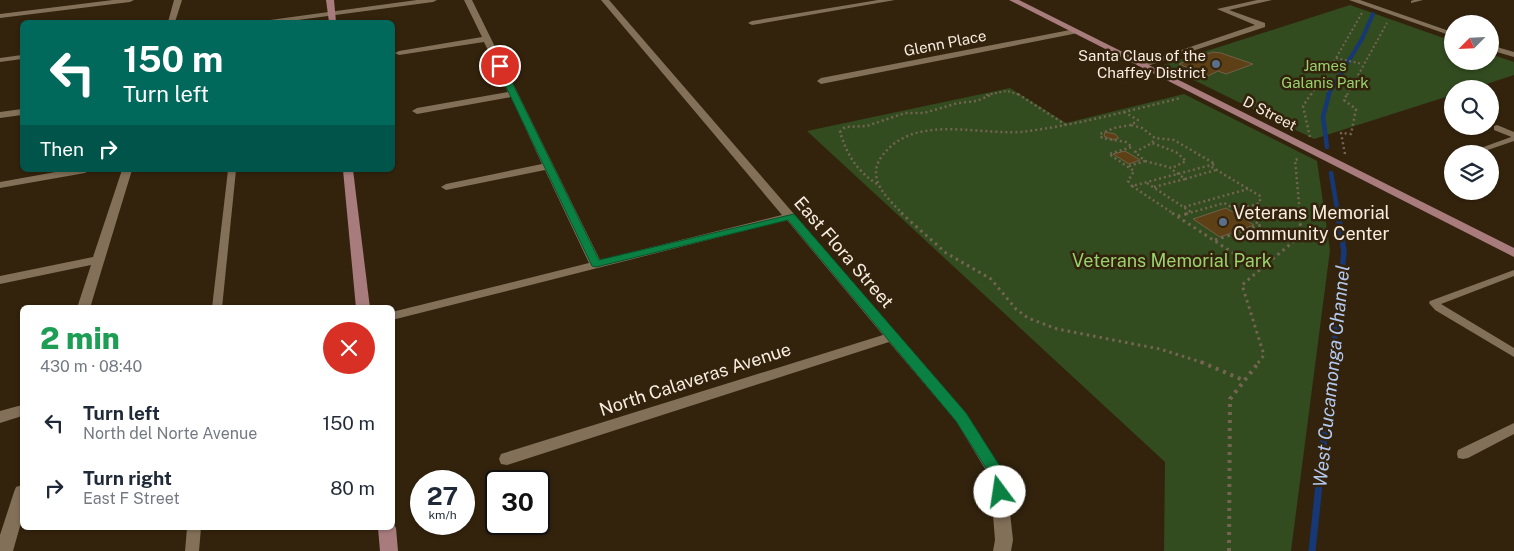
<!DOCTYPE html>
<meta charset="utf-8">
<style>
body{margin:0;font-family:"Public Sans",sans-serif;background:#f6f6f7;color:#1f2937;height:100vh;display:flex;flex-direction:column;font-size:19px;white-space:nowrap}
*{box-sizing:border-box;margin:0}
p{font-size:16px;color:#747a83}
.icon{flex:none;width:28px;height:28px;fill:none;stroke:currentColor;stroke-width:2;stroke-linecap:round;stroke-linejoin:round}
.map{position:relative;flex:1;overflow:hidden}
.panel{position:absolute;left:20px;top:305px;width:375px;height:225px;display:flex;flex-direction:column;background:#fff;border-radius:8px;box-shadow:0 1px 4px #0004}
.panel>*{flex:none}
.hud{position:absolute;left:20px;top:20px;width:375px;height:152px;border-radius:8px;box-shadow:0 1px 4px #0004;background:#00695c;color:#fff;overflow:hidden}
.needle{width:32px;rotate:246deg}
.controls{position:absolute;left:1444px;top:15px;display:grid;gap:10px}
.controls a{display:grid;place-items:center;width:55px;height:55px;border-radius:50%;background:#fff;box-shadow:0 1px 4px #0004;font-size:25px}
.speed{position:absolute;left:410px;top:470px;display:flex;gap:10px;font-size:25px;font-weight:700;text-align:center}
.speed>*{display:grid;place-content:center;width:65px;height:65px;border-radius:50%;background:#fff;box-shadow:0 1px 4px #0004;line-height:1}
.speed small{font-size:12px;font-weight:400}
.speed .limit{border:2px solid #111;border-radius:8px;background:#fff;color:#111}
.pin{position:absolute;display:grid;place-items:center;width:42px;height:42px;color:#fff;margin:-21px;border:2px solid #fff;border-radius:50%;box-shadow:0 1px 5px #0007}
.me{position:absolute;width:55px;margin:-28px;rotate:346deg;stroke-linejoin:round;filter:drop-shadow(0 0 4px #0008)}
.turn{display:flex;align-items:center;gap:18px;height:105px;padding:0 20px;font-size:22px}
.turn .icon{width:65px;height:65px;stroke-width:2.5}
.turn b{display:block;font-size:35px;line-height:42px}
.then{display:flex;align-items:center;height:48px;padding:0 20px;background:#0003;gap:10px;font-size:19px}
.round{display:grid;place-items:center;flex:none;width:52px;height:52px;border-radius:26px;background:#f6f6f7}
.headline{display:flex;align-items:center;justify-content:space-between;height:85px;padding:0 20px}
h1{font-size:30px;font-weight:800;line-height:38px;color:#1e9e55}
ul{padding:0;list-style:none}
li{display:flex;align-items:center;gap:15px;height:65px;padding:0 20px}
li div{flex:1}
li b{display:block;font-size:19px}
li em{font-style:normal}
.map>svg:first-child{display:block}
.green{fill:#324b1f}
.lines{fill:none;stroke-linecap:round;stroke-linejoin:round}
.stream-far3{stroke:#163877;stroke-width:4}
.stream-far2{stroke:#163877;stroke-width:4.5}
.stream-far1{stroke:#163877;stroke-width:5.5}
.stream{stroke:#163877;stroke-width:7}
.building{fill:#5d4016;stroke:#726048}
.path-far3{stroke:#736551;stroke-width:2;stroke-dasharray:2 2.5;stroke-linecap:butt}
.path-far2{stroke:#736551;stroke-width:2.5;stroke-dasharray:2 3;stroke-linecap:butt}
.path-far1{stroke:#736551;stroke-width:3;stroke-dasharray:2.5 4;stroke-linecap:butt}
.path{stroke:#736551;stroke-width:4;stroke-dasharray:3 5;stroke-linecap:butt}
.lane{fill:#837058;fill-rule:evenodd}
.street{fill:#837058;fill-rule:evenodd}
.secondary{fill:#a87c7d;fill-rule:evenodd}
.route{fill:#0b8043;stroke:#07532c}
.service-dot{fill:#5c6f8a;stroke:#33230d;stroke-width:2}
.labels{text-anchor:middle;dominant-baseline:central;stroke-width:5;stroke-linejoin:round;paint-order:stroke}
.far-street-label{font-size:15px;fill:#f7ecdf;stroke:#33230d}
.far-poi-label{font-size:15px;fill:#f7ecdf;stroke:#33230d;text-anchor:end}
.far-park-label{font-size:15px;fill:#97d26d;stroke:#33230d}
.poi-label{font-size:18px;fill:#f7ecdf;stroke:#33230d;text-anchor:start}
.street-label{font-size:18px;fill:#f7ecdf;stroke:#33230d}
.park-label{font-size:18px;fill:#97d26d;stroke:#33230d}
.water-label{font-size:19px;font-style:italic;fill:#b4c9ef;stroke:#33230d}
</style>
<div class="map">
<svg width="1514" height="551" viewBox="0 0 1514 551">
<rect width="100%" height="100%" fill="#33230d"/>
<g class="green">
<path d="M 1350,5 L 1452,41 L 1452,61 L 1490,61 L 1490,54 L 1514,62 L 1514,75 L 1471,89 L 1452,89 L 1452,95 L 1314,139 L 1163,65 Z"/>
<path d="M 1010,88 L 1066,123 L 1184,94 L 1317,161 L 1330,250 L 1291,551 L 1164,551 L 1165,462 L 807,131 Z"/>
</g>
<g class="lines">
<path class="stream-far3" d="M 1328,95 L 1362,39 L 1373,14"/>
<g class="stream-far2">
<path d="M 1327,147 L 1323,117 L 1329,94"/>
<path d="M 1331,173 L 1338,214"/>
</g>
<path class="stream-far1" d="M 1332,363 L 1344,252 L 1338,213"/>
<path class="stream" d="M 1312,551 L 1332,362"/>
</g>
<g class="building">
<path d="M 1213,52 L 1221,53 L 1253,64 L 1226,74 L 1218,71 L 1208,76 L 1179,64 Z"/>
<path d="M 1105,132 L 1115,134 L 1119,138 L 1112,140 L 1104,136 Z"/>
<path d="M 1125,151 L 1140,160 L 1129,164 L 1113,154 Z"/>
<path d="M 1226,208 L 1254,225 L 1220,237 L 1193,219 Z"/>
</g>
<g class="lines">
<g class="path-far3">
<path d="M 1336,58 L 1362,64"/>
<path d="M 986,95 L 1007,91 L 1020,95"/>
<path d="M 1311,95 L 1336,58 L 1362,13"/>
<path d="M 1347,95 L 1387,23"/>
</g>
<g class="path-far2">
<path d="M 1018,94 L 1066,125"/>
<path d="M 1124,112 L 1138,120 L 1131,125 L 1142,128 L 1155,138 L 1174,140 L 1215,164 L 1132,186 L 1174,214"/>
<path d="M 1131,125 L 1114,128 L 1100,134 L 1102,138 L 1126,142 L 1132,147 L 1109,154 L 1134,171 L 1128,181 L 1132,186"/>
<path d="M 1310,137 L 1303,106 L 1311,94"/>
<path d="M 1345,154 L 1341,133 L 1351,134 L 1356,109 L 1344,100 L 1347,94"/>
<path d="M 1145,161 L 1172,168 L 1186,161 L 1176,152 L 1152,143"/>
<path d="M 1129,166 L 1145,161 L 1135,152 L 1152,143 L 1155,138"/>
<path d="M 1185,179 L 1216,170"/>
<path d="M 1147,183 L 1191,212"/>
<path d="M 877,184 C 857,171 847,155 840,132 L 845,127 L 867,126 L 905,113 L 924,113 L 958,103 L 977,101 L 993,94"/>
<path d="M 1154,187 L 1185,179 L 1170,168"/>
<path d="M 1184,207 L 1248,189"/>
<path d="M 1238,210 L 1244,214"/>
<path d="M 903,214 C 888,199 865,179 882,156 C 915,111 984,138 1029,131 C 1081,124 1131,110 1181,98"/>
<path d="M 1186,214 L 1224,203 L 1237,210 L 1260,203 L 1260,196 L 1210,166"/>
<path d="M 1300,214 L 1295,160 L 1300,158"/>
</g>
<g class="path-far1">
<path d="M 901,213 L 946,253 L 991,279 L 1016,309 L 1028,318 L 1057,329 L 1160,349 L 1204,363"/>
<path d="M 1172,213 L 1259,270"/>
<path d="M 1178,216 L 1190,213"/>
<path d="M 1215,240 L 1261,225 L 1242,213"/>
<path d="M 1258,363 L 1264,355 L 1242,285 L 1294,241 L 1301,231 L 1299,213"/>
</g>
<g class="path">
<path d="M 1201,362 L 1243,380"/>
<path d="M 1229,551 L 1230,399 L 1259,362"/>
</g>
<g class="lane">
<path d="M 1414,0 L 1423,0 L 1411,3 L 1411,1 Z"/>
<path d="M 1514,136 L 1514,141 L 1476,154 L 1464,154 Z"/>
<path d="M 228,170 L 236,170 L 222,308 L 212,308 Z"/>
<path d="M 1514,270 L 1514,276 L 1441,304 L 1514,348 L 1514,357 L 1435,310 L 1429,303 L 1430,301 Z"/>
<path d="M 1514,423 L 1514,434 L 1468,458 L 1463,459 L 1458,458 L 1457,454 L 1458,450 Z"/>
<path d="M 187,528 L 201,528 L 199,551 L 185,551 Z"/>
</g>
<g class="street">
<path d="M 113,0 L 134,0 L 130,2 L 0,18 L 0,14 Z"/>
<path d="M 174,0 L 182,0 L 175,22 L 168,22 Z"/>
<path d="M 417,0 L 437,0 L 433,2 L 283,22 L 266,22 L 270,20 Z"/>
<path d="M 464,0 L 472,0 L 600,260 L 782,215 L 601,0 L 609,0 L 966,413 L 1006,476 L 1013,540 L 1011,551 L 993,551 L 995,540 L 990,477 L 956,421 L 889,342 L 507,465 L 501,464 L 499,459 L 501,454 L 883,335 L 787,220 L 392,320 L 392,312 L 589,263 L 545,170 L 446,190 L 441,187 L 446,184 L 542,164 L 511,97 L 417,114 L 412,111 L 417,108 L 508,92 L 484,42 L 399,55 L 395,53 L 399,51 L 482,37 Z"/>
<path d="M 878,0 L 895,0 L 752,25 L 748,23 L 752,21 Z"/>
<path d="M 1257,0 L 1272,0 L 1229,10 L 1265,23 L 1265,27 L 1144,67 L 1137,65 L 1255,25 L 1217,9 Z"/>
<path d="M 1349,0 L 1360,0 L 1452,32 L 1452,36 Z"/>
<path d="M 1075,29 L 1079,31 L 1078,33 L 821,84 L 817,81 L 821,78 Z"/>
<path d="M 1490,45 L 1514,52 L 1514,57 L 1490,50 Z"/>
<path d="M 22,55 L 22,59 L 0,62 L 0,58 Z"/>
<path d="M 22,109 L 22,115 L 0,118 L 0,112 Z"/>
<path d="M 1497,125 L 1514,132 L 1514,138 L 1494,130 L 1494,126 Z"/>
<path d="M 67,170 L 90,170 L 85,173 L 0,188 L 0,182 Z"/>
<path d="M 122,170 L 132,170 L 90,308 L 77,308 L 91,265 L 0,284 L 0,276 L 93,257 Z"/>
<path d="M 22,405 L 22,416 L 0,423 L 0,411 Z"/>
<path d="M 22,485 L 22,519 L 13,551 L 0,551 L 0,535 L 14,492 L 16,487 Z"/>
</g>
<g class="secondary">
<path d="M 326,0 L 334,0 L 336,22 L 329,22 Z"/>
<path d="M 1009,0 L 1019,0 L 1514,248 L 1514,257 Z"/>
<path d="M 343,170 L 353,170 L 370,308 L 356,308 Z"/>
<path d="M 393,523 L 396,528 L 398,551 L 380,551 L 378,528 L 392,528 Z"/>
</g>
</g>
<path class="route" d="M 500,64 L 504,66 L 599,260 L 794,214 L 966,413 L 1006,476 L 1007,492 L 1005,496 L 1000,498 L 994,496 L 991,476 L 956,421 L 788,220 L 596,267 L 592,266 L 496,66 Z"/>
<g class="service-dot">
<circle cx="1216" cy="64" r="5"/>
<circle cx="1223" cy="222" r="5"/>
</g>
<g class="labels">
<g class="far-street-label">
<text transform="translate(945 43) rotate(-11)">Glenn Place</text>
<text transform="translate(1270 113) rotate(27)">D Street</text>
</g>
<g class="far-poi-label">
<text x="1206" y="55">Santa Claus of the<tspan x="1206" dy="17">Chaffey District</tspan></text>
</g>
<g class="far-park-label">
<text x="1325" y="65">James<tspan x="1325" dy="17">Galanis Park</tspan></text>
</g>
<g class="poi-label">
<text x="1233" y="212">Veterans Memorial<tspan x="1233" dy="21">Community Center</tspan></text>
</g>
<g class="street-label">
<text transform="translate(844 252) rotate(49)">East Flora Street</text>
<text transform="translate(695 379) rotate(-18)">North Calaveras Avenue</text>
</g>
<g class="park-label">
<text x="1172" y="260">Veterans Memorial Park</text>
</g>
<g class="water-label">
<text transform="translate(1331 376) rotate(-84)">West Cucamonga Channel</text>
</g>
</g>
</svg>
<div class="controls">
<a><svg class="needle" viewBox="-14 -14 28 28"><path d="M0-13l5 13h-10z" fill="#e53935"/><path d="M0 13l5-13h-10z" fill="#747a83"/></svg></a>
<a><svg class="icon" aria-label="search" viewBox="0 0 24 24"><circle cx="10" cy="10" r="6"/><path d="M15 15l6 6"/></svg></a>
<a><svg class="icon" aria-label="layers" viewBox="0 0 24 24"><path d="M12 4l9 5-9 5-9-5zM3 14l9 5 9-5"/></svg></a>
</div>
<div class="speed"><div>27<small>km/h</small></div><div class="limit">30</div></div>
<div class="pin" style="left:500px;top:66px;background:#d93025"><svg class="icon" aria-label="arrive" viewBox="0 0 24 24"><path d="M6 21V4h12l-3 4 3 4H6"/></svg></div>
<svg class="me" style="left:1000px;top:492px" viewBox="-20 -20 40 40"><circle r="19" fill="#fff"/><path d="M0-13L10 11 0 6-10 11z" fill="#0b8043"/></svg>
<div class="hud">
<div class="turn"><svg class="icon" aria-label="left" viewBox="0 0 24 24"><path d="M17 20v-9H6M10 6l-5 5 5 5"/></svg><div><b>150 m</b>Turn left</div></div>
<div class="then">Then<svg class="icon" aria-label="right" viewBox="0 0 24 24"><path d="M7 20v-9h11M14 6l5 5-5 5"/></svg></div>
</div>
<section class="panel">
<div class="headline"><div><h1>2 min</h1><p>430 m · 08:40</p></div><a class="round" style="background:#d93025;color:#fff"><svg class="icon" aria-label="close" viewBox="0 0 24 24"><path d="M6 6l12 12M18 6L6 18"/></svg></a></div>
<ul>
<li><svg class="icon" aria-label="left" viewBox="0 0 24 24"><path d="M17 20v-9H6M10 6l-5 5 5 5"/></svg><div><b>Turn left</b><p>North del Norte Avenue</p></div><em>150 m</em></li>
<li><svg class="icon" aria-label="right" viewBox="0 0 24 24"><path d="M7 20v-9h11M14 6l5 5-5 5"/></svg><div><b>Turn right</b><p>East F Street</p></div><em>80 m</em></li>
</ul>
</section>
</div>
